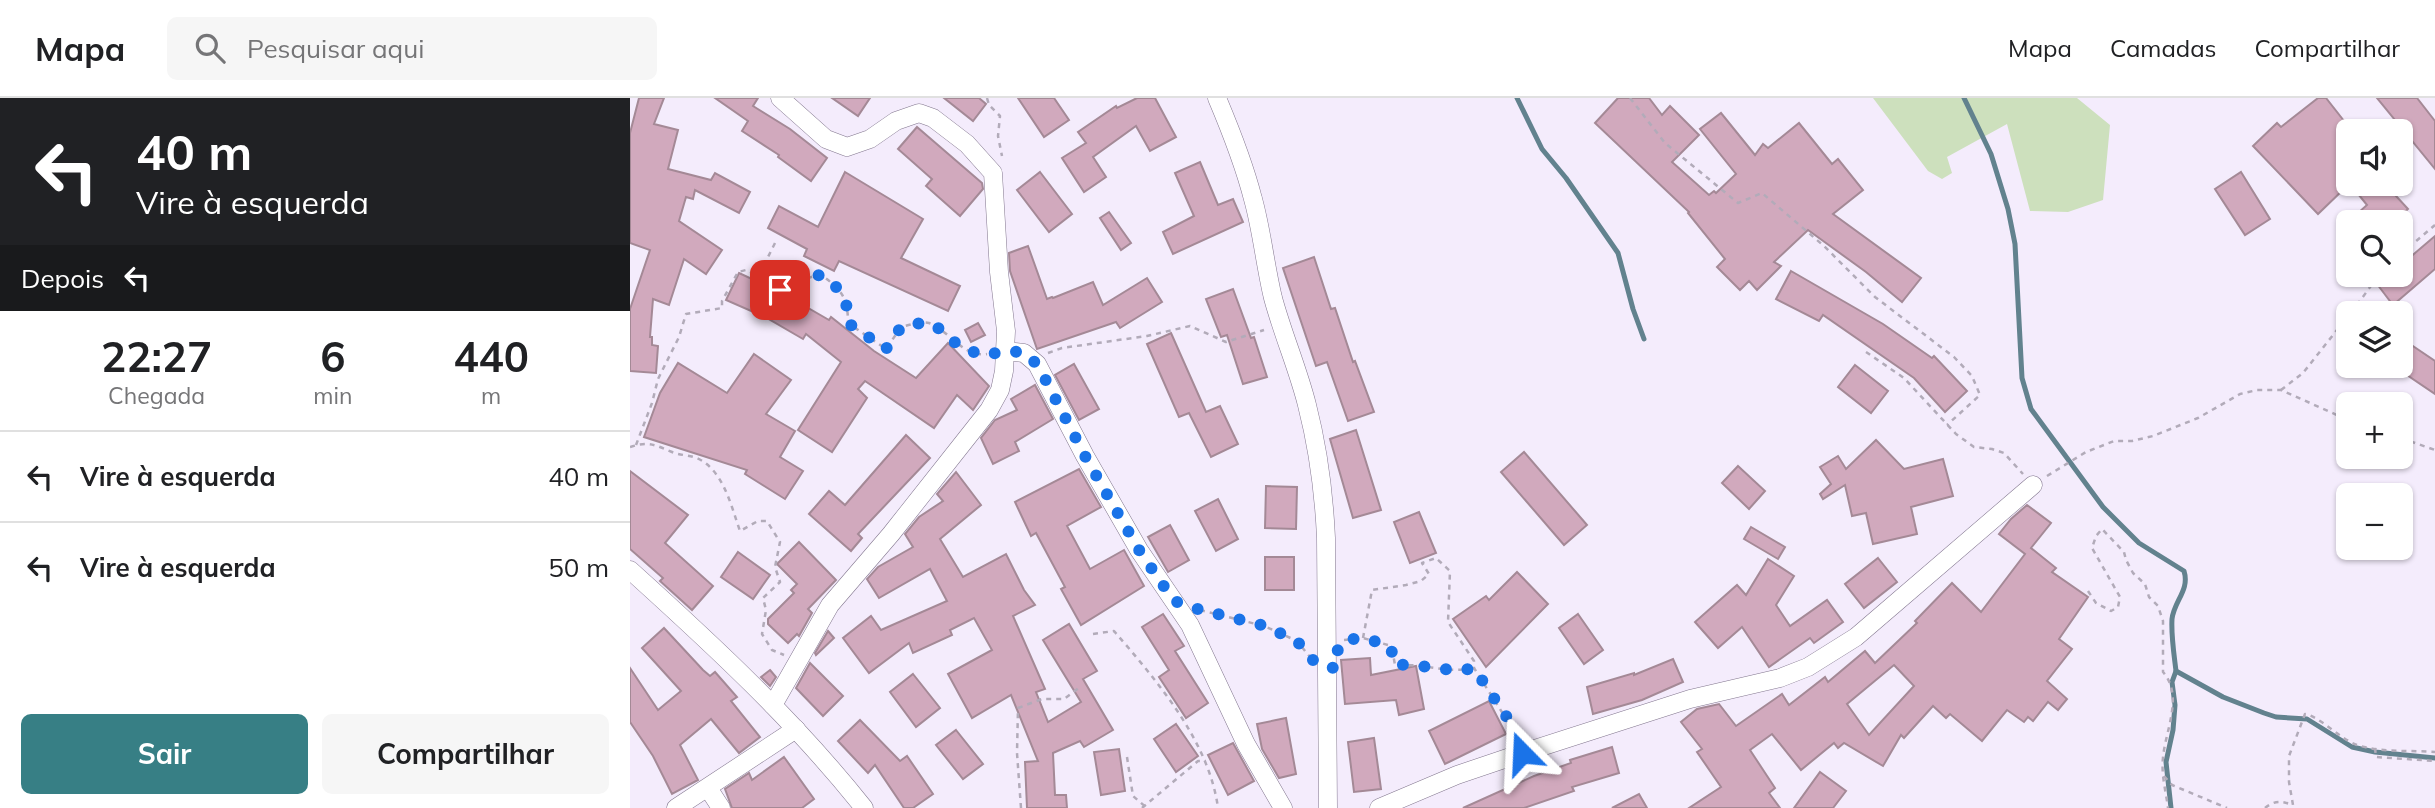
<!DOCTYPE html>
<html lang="pt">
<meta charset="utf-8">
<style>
body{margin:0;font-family:Mulish,sans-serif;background:#f6f6f6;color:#202124;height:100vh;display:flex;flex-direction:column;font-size:26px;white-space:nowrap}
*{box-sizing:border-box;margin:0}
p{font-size:23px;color:#757577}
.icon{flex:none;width:38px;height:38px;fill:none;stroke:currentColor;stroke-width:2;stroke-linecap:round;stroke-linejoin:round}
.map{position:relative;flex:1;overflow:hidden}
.side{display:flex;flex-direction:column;background:#fff;width:630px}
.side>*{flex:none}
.banner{background:#202124;color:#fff;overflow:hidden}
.fabs{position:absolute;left:1706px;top:21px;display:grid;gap:14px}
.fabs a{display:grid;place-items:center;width:77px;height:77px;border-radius:10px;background:#fff;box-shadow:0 2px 5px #0004;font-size:35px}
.pin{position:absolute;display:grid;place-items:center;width:60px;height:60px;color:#fff;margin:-30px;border-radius:14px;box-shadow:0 4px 10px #0006}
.me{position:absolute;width:77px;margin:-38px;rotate:339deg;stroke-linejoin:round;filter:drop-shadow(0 0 5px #0008)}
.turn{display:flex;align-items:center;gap:24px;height:147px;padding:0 21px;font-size:32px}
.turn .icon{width:91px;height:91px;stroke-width:2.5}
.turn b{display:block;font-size:49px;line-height:60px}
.then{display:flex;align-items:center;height:66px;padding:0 21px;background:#0003;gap:14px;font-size:26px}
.eta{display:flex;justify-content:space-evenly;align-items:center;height:119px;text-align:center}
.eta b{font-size:42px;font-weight:700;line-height:49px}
.action{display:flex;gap:14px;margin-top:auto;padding:14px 21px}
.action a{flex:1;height:80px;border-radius:10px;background:#377f85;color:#fff;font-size:28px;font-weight:700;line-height:80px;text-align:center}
.action a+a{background:#f6f6f6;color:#202124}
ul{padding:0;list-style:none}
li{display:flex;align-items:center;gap:21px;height:91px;padding:0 21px;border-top:2px solid #e0e0e0}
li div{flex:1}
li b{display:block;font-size:26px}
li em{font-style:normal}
header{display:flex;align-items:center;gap:42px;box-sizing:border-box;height:98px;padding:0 35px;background:#fff;border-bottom:2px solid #e0e0e0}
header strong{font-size:33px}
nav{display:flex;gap:38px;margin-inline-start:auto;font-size:24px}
.search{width:490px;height:63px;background:#f6f6f6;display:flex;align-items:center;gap:18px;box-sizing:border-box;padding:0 24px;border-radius:10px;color:#757577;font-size:26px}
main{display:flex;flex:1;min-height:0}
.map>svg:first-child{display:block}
.green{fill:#cde0bd}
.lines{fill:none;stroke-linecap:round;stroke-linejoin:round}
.stream{stroke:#62828e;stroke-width:5}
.building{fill:#d1a9bd;stroke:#a48996;stroke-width:2;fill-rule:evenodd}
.street-casing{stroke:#82768e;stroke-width:19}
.path{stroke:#b2abb9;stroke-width:2.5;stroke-dasharray:5 5;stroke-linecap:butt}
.street{stroke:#fff;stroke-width:18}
.route{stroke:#1a73e8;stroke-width:12;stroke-dasharray:0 21.6}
</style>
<header>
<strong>Mapa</strong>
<div class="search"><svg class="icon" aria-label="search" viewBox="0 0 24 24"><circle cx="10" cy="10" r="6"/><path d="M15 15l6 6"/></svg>Pesquisar aqui</div>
<nav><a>Mapa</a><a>Camadas</a><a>Compartilhar</a></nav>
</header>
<main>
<section class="side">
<div class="banner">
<div class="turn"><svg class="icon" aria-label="left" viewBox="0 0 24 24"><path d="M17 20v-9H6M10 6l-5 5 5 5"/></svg><div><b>40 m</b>Vire à esquerda</div></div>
<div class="then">Depois<svg class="icon" aria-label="left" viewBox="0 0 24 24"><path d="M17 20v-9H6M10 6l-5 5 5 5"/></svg></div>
</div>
<div class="eta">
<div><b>22:27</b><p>Chegada</p></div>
<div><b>6</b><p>min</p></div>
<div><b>440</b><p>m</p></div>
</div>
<ul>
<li><svg class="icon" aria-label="left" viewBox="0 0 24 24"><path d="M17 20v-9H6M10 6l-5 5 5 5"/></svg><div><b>Vire à esquerda</b></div><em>40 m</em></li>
<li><svg class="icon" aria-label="left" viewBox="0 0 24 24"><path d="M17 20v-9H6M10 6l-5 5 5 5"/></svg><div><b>Vire à esquerda</b></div><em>50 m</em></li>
</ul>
<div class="action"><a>Sair</a><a>Compartilhar</a></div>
</section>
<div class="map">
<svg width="1805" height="710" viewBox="0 0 1805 710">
<rect width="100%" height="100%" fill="#f4ecfc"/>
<path class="green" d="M 1243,0 L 1447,0 L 1480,27 L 1473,102 L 1438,114 L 1400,113 L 1377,26 L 1317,59 L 1322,75 L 1312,81 L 1298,73 Z"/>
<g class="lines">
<g class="stream">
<path d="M 887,0 L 912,51 L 936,80 L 988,155 L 1003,211 L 1014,241"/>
<path d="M 1334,0 L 1361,56 L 1378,111 L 1385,146 L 1392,280 L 1401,311 L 1473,409 L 1509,445 L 1554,473 C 1560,492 1544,503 1542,521 C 1541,538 1544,556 1546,573 L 1593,599 L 1634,615 L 1646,619 L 1677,621 L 1722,649 L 1745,654 L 1805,660"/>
<path d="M 1541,710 L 1536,664 L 1543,632 L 1545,607 L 1542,584 L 1546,573"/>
</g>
</g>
<g class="building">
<path d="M 9,0 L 34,0 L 24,26 L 48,32 L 38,71 L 81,82 L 85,75 L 120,94 L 109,115 L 65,92 L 63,101 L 56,99 L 49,123 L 92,152 L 76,176 L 54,161 L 39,207 L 23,201 L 20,239 L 22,239 L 22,247 L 28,248 L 26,275 L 0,273 L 0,211 L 20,152 L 0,145 L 0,35 Z"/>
<path d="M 85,0 L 128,0 L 123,8 L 160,31 L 197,60 L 181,83 L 148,59 L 149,57 L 112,33 L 118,23 Z"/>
<path d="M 202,0 L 240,0 L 228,18 Z"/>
<path d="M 314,0 L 349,0 L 356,6 L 343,23 Z"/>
<path d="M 388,0 L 424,0 L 439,22 L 414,39 Z"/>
<path d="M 507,0 L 525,0 L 546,39 L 520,53 L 506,28 L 463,59 L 476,79 L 454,94 L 432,60 L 456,45 L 448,34 L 486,8 L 487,10 Z"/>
<path d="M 988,0 L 1019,0 L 1032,17 L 1040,8 L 1069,37 L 1042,64 L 1079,97 L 1084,93 L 1086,95 L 1106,76 L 1070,31 L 1091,15 L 1125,57 L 1133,46 L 1138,50 L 1169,25 L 1202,66 L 1208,61 L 1233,92 L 1203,116 L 1291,180 L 1272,204 L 1236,174 L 1178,132 L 1144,164 L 1151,168 L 1127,192 L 1119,183 L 1110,192 L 1087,169 L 1095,161 L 1058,115 L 1059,114 L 965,25 Z"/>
<path d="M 1688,0 L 1696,0 L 1718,28 L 1718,87 L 1688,116 L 1623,48 L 1647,25 L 1651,29 Z"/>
<path d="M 1747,0 L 1787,0 L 1805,23 L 1805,71 Z"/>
<path d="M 287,29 L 352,85 L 353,91 L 330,118 L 296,88 L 302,81 L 268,51 Z"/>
<path d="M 570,64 L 588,107 L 603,101 L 613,124 L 543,156 L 533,134 L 564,118 L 545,75 Z"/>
<path d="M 215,74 L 293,121 L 271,160 L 330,188 L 318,213 L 209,163 L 204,173 L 174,158 L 177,151 L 138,130 L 149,108 L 188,129 Z"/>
<path d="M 410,74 L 442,116 L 419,134 L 387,92 Z"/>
<path d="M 1611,74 L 1640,121 L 1615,137 L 1585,91 Z"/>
<path d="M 1720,86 L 1755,86 L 1778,111 L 1763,124 L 1718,124 L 1737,107 Z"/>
<path d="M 479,114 L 501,145 L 491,152 L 470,120 Z"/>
<path d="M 1805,138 L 1805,171 L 1763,207 L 1747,186 L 1758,177 L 1771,177 L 1771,167 Z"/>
<path d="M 398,148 L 417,201 L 422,199 L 423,200 L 463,184 L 473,207 L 517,180 L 532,204 L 490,230 L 486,224 L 407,251 L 380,173 L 379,155 Z"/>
<path d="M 684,159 L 701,211 L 705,210 L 723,264 L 725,263 L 744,314 L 718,323 L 697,264 L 686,268 L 653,170 Z"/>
<path d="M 1161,173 L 1253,226 L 1302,260 L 1304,258 L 1337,293 L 1315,314 L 1284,280 L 1193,217 L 1189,223 L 1146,201 Z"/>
<path d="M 109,175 L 152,195 L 199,222 L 201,219 L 244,253 L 286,280 L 318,245 L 359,288 L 343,312 L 327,297 L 304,330 L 235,283 L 228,291 L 237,300 L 202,354 L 168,332 L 211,264 L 176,236 L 173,241 L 135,219 L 96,202 Z"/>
<path d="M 603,191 L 621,240 L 624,239 L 637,279 L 613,286 L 597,237 L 591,239 L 576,201 Z"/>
<path d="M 348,225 L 355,237 L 341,244 L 335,232 Z"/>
<path d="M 541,235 L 576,314 L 590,308 L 608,346 L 581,359 L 559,315 L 549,319 L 517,246 Z"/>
<path d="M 1771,240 L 1805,263 L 1805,296 L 1771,273 Z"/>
<path d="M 124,256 L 161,282 L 136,316 L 165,333 L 150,359 L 173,373 L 155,401 L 115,376 L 117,372 L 14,339 L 30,295 L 48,265 L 97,295 Z"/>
<path d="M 444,266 L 469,311 L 449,322 L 425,277 Z"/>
<path d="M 1225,267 L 1258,293 L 1241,315 L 1208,289 Z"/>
<path d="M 405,287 L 423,321 L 385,344 L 389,353 L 363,366 L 351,340 L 365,322 L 387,312 L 381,301 Z"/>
<path d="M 726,332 L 751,412 L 723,420 L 700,341 Z"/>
<path d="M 276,337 L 300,360 L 228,436 L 232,440 L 221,453 L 179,416 L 199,393 L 215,407 Z"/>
<path d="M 1246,342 L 1274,371 L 1313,361 L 1323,398 L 1281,409 L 1287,436 L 1243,446 L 1236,415 L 1222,418 L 1215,387 L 1193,401 L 1190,396 L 1201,386 L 1190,369 L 1208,358 L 1216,371 Z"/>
<path d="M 894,354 L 957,427 L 934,447 L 871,374 Z"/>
<path d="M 1108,368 L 1135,393 L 1119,411 L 1092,385 Z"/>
<path d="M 449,371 L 471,409 L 437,428 L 460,471 L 494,452 L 514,488 L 451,527 L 431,491 L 435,489 L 406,435 L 401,438 L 385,404 Z"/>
<path d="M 0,373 L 58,417 L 35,445 L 83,488 L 62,512 L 30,483 L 33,480 L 0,451 Z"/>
<path d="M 326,374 L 351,407 L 310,441 L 333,479 L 376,456 L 394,492 L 405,507 L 383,518 L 415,591 L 406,594 L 418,624 L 451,604 L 413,542 L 439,526 L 467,573 L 453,581 L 483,632 L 454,649 L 450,643 L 423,655 L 425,697 L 436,697 L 437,710 L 397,710 L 395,664 L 408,663 L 381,597 L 342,620 L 318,576 L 362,552 L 344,520 L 320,532 L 322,537 L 283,555 L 279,545 L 239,575 L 213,540 L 241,518 L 251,532 L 317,503 L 300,471 L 249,500 L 237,481 L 248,469 L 283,449 L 275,436 L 289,419 L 313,403 L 307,396 Z"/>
<path d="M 636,388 L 667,389 L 666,431 L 635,430 Z"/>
<path d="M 588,401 L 608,441 L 586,453 L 565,413 Z"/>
<path d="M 1397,407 L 1421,425 L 1401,450 L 1426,470 L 1422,474 L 1458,499 L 1429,541 L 1442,551 L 1417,583 L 1437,601 L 1428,612 L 1418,604 L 1403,623 L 1398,619 L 1394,624 L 1377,612 L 1352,643 L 1320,616 L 1316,620 L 1303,608 L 1274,640 L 1271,637 L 1253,668 L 1214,645 L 1208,650 L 1204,645 L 1171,672 L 1142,636 L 1120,652 L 1145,690 L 1139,695 L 1150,710 L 1059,710 L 1091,689 L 1067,654 L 1072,651 L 1051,624 L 1067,611 L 1089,606 L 1106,628 L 1152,596 L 1159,607 L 1195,579 L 1198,584 L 1235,553 L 1245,565 L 1287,525 L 1285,523 L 1322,485 L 1351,514 L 1395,456 L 1369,436 L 1381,421 ZM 1264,567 L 1284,588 L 1239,637 L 1217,606 Z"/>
<path d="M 789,414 L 806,455 L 780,465 L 764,424 Z"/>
<path d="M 540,427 L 559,462 L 538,474 L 518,439 Z"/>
<path d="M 1121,429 L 1155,449 L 1148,461 L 1114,441 Z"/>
<path d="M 169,444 L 206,482 L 178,511 L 182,515 L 169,538 L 167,536 L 158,545 L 138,526 L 138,521 L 164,495 L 161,492 L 167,486 L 147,466 Z"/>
<path d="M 108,454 L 140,477 L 123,501 L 91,479 Z"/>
<rect x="635" y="459" width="29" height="33"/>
<path d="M 1248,460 L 1267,484 L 1234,510 L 1215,486 Z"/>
<path d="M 1138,461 L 1164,478 L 1146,507 L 1160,528 L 1197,502 L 1213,524 L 1184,545 L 1180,540 L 1139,569 L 1112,529 L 1088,550 L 1065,524 L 1107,487 L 1116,497 Z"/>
<path d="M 887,474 L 918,506 L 856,569 L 823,521 L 856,498 L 859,502 Z"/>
<path d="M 533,516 L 554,548 L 545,553 L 578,605 L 556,620 L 529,579 L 539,572 L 512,529 Z"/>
<path d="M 948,516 L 973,552 L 954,566 L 929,530 Z"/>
<path d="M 34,530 L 73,572 L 80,578 L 85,574 L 107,599 L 101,603 L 130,639 L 109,655 L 81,621 L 50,647 L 68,682 L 42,696 L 23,658 L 0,624 L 0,570 L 28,612 L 51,593 L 12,550 Z"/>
<path d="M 198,533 L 204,540 L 186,557 L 185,555 Z"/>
<path d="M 740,560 L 741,577 L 786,568 L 794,611 L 769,617 L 766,602 L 715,606 L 711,562 Z"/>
<path d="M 1043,561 L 1053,584 L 1012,602 L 963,616 L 957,589 L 1004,575 L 1004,577 Z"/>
<path d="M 180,565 L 213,598 L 193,618 L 166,590 Z"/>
<path d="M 140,572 L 146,579 L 140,588 L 131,579 Z"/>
<path d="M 283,576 L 310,610 L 286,629 L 260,594 Z"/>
<path d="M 859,603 L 876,636 L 815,666 L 799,633 Z"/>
<path d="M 656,620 L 666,676 L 649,680 L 632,651 L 627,626 Z"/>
<path d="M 230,622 L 270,663 L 277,658 L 303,696 L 283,710 L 274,710 L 245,667 L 238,675 L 208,643 Z"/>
<path d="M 546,626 L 568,658 L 546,674 L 524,641 Z"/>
<path d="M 326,632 L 353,666 L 333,681 L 306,647 Z"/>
<path d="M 744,640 L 751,691 L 724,694 L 718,644 Z"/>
<path d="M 603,645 L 624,683 L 598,697 L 578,657 Z"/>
<path d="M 982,649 L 989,675 L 942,689 L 944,693 L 894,710 L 833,710 L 904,678 L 941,665 L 940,662 Z"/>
<path d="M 489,651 L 495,693 L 471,697 L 464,654 Z"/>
<path d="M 154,659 L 184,701 L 172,710 L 102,710 L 95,691 L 119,675 L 122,682 Z"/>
<path d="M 1190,674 L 1216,693 L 1203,710 L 1164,710 Z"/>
<path d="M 1009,696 L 1017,710 L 982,710 Z"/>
</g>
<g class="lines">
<defs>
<g id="street">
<path d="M 587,0 C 601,33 614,66 623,101 C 632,133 635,167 643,200 C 653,237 668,271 677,307 C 688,350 694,396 696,440 L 698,710"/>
<path d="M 375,253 L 394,255 L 407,266 L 455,358 L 509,452 L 560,527 L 616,646 L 653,710"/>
<path d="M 0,472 C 83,547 164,622 234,710"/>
<path d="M 143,607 L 200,507 L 261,436 L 359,312 L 370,292 L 374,273 L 376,233 L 369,174 L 363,75 L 337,46 L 303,20 L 289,15 L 266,23 L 240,41 L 217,49 L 196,41 L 150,0"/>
<path d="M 78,690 L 91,710"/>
<path d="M 46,710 L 166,631"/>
<path d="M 749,710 L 827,677 L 892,655 L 1060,601 L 1150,580 L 1178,569 L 1226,539 L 1403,387"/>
</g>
</defs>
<use href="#street" class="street-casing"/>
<g class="path">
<path d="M 357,0 L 359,7 L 370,18 L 368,38 L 372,58"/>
<path d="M 1000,0 L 1035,45 L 1108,105 L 1132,95 L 1194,148 L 1245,199 L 1324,259 L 1342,278 L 1350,297 L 1317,327"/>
<path d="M 145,145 L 129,177 C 169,204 153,182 191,177 C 211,191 218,199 218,225 L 256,251 L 271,229 C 279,227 291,223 299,225 C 319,232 333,260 357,256"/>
<path d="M 1771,156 L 1805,127"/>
<path d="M 1721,215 L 1749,177"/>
<path d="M 1236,254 L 1274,280 L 1326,336 L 1344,349 L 1362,351 L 1374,355 L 1393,376"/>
<path d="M 418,255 L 432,250 L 517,238 L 560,228 L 596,244 L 634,232"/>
<path d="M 1651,292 L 1673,275 L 1718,218"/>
<path d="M 1771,340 L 1805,352"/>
<path d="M 6,347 L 22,305 L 28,281 L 49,239 L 56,216 L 92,210 L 92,203 L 108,174 L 116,172 L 127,177"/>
<path d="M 0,349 C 19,343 25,347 42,354 C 49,357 57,357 64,359 C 93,369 101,408 110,433 L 128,423 L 137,423 L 150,444 L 145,469 L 150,484 L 133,500 L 136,512 L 132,536 L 142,552 L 154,557"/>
<path d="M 1417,378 L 1456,354 L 1484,343 L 1502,343 L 1523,338 L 1568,320 L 1610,296 L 1627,292 L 1651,292 L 1718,322"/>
<path d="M 1458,493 L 1466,505 L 1481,513 L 1488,509 L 1490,499 L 1462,450 L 1466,438 L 1472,431 L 1494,454 L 1496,462 L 1503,475 L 1515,486 L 1519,499 L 1528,508 L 1533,523 L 1533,574 C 1554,598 1535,633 1533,660 C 1531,676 1536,694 1538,710"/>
<path d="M 570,512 L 634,528 L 667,543 L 680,559"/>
<path d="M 463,536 L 484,533 C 527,583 579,643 588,710"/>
<path d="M 733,540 L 742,492 L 776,487 L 791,483 L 799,476 L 792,465 L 806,460 L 820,473 L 818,524 L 844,563 L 844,570 L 887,638"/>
<path d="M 714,542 L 733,540 L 758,547 L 763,556 L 765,567 C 791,565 819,576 844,570"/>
<path d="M 1745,650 L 1746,659 L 1805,663"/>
<path d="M 497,659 L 503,698 L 517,710"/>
<path d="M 1534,678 L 1542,687 L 1597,710"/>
<path d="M 391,710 L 387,655 L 388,610 L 412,601 L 434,601 L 450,589"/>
<path d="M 512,710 L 568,663 L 576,663"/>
<path d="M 1635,710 C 1645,702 1651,703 1663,707 L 1659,684 L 1659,658 L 1675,616 C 1689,618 1710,641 1727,647 C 1752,655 1779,652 1805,654"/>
</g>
<use href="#street" class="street"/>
</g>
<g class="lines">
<path class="route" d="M 150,192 L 161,191 L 175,179 L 191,177 C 211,191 218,199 218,225 L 256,251 L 271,229 L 296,224 L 310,231 L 329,248 L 351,257 L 384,253 L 401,259 L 412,275 L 455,358 L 509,452 L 544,503 L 564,510 L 635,528 L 667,543 L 683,562 L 696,569 L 706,570 L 706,555 L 714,542 L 733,540 L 758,547 L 763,556 L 765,567 C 792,565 819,576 844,570 L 886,633 L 892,655"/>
</g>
</svg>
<div class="fabs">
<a><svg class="icon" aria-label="sound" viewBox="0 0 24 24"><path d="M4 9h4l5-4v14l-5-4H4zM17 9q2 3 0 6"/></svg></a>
<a><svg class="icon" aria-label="search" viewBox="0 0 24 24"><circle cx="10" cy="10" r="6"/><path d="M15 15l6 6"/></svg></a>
<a><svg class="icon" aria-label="layers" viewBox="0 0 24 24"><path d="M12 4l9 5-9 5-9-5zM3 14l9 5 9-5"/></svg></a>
<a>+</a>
<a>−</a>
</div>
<div class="pin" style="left:150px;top:192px;background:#d93025"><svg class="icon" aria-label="arrive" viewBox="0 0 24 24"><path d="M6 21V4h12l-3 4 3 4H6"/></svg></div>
<svg class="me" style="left:892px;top:655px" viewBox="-20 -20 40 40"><path d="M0-17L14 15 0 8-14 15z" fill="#1a73e8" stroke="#fff" stroke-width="4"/></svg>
</div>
</main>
